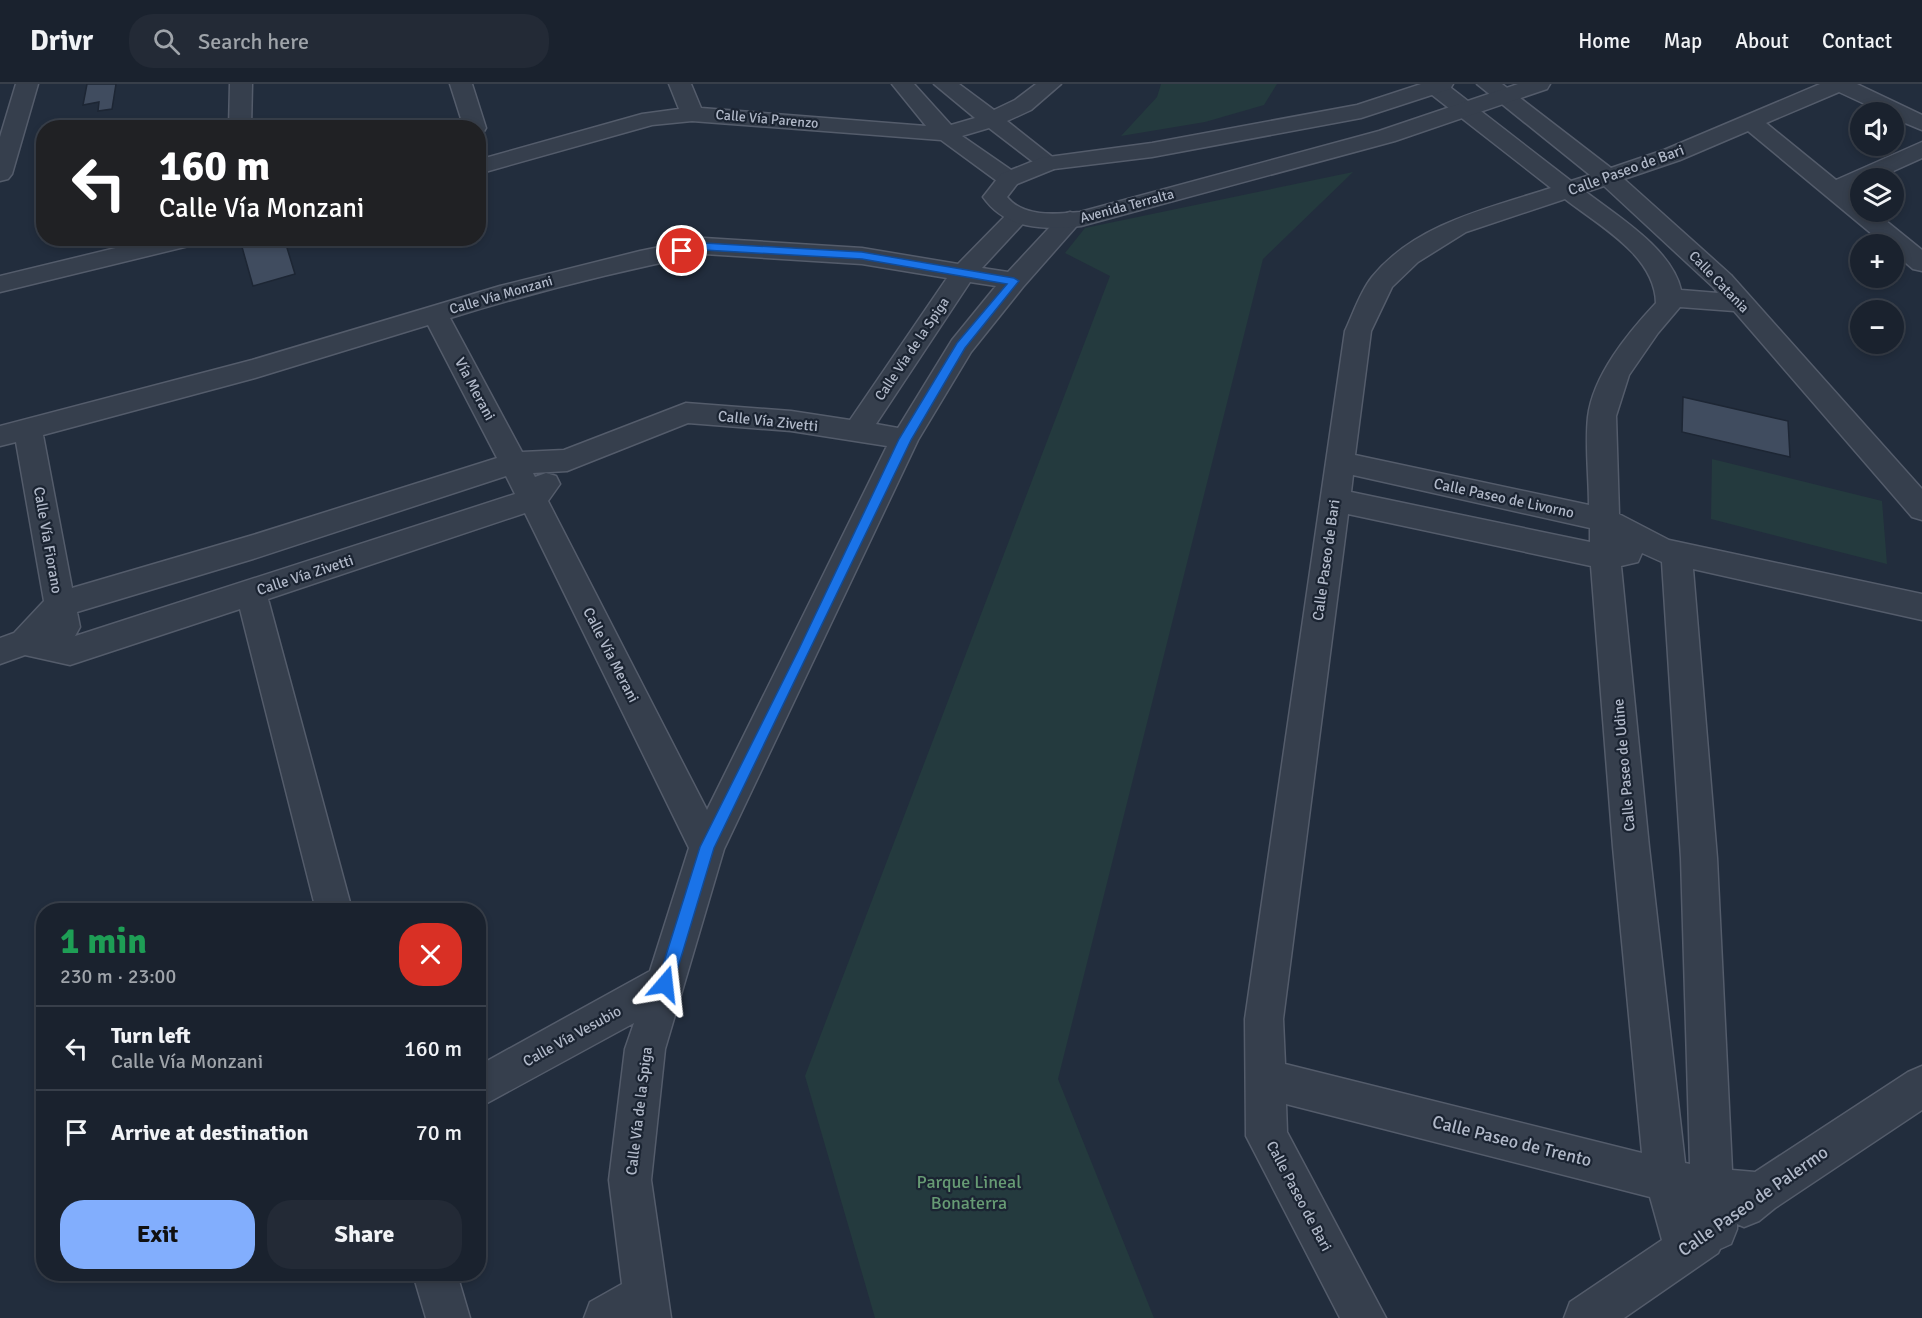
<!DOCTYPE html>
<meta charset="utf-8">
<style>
body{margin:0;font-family:Signika,sans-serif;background:#232a36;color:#f1f3f6;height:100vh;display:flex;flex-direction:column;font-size:22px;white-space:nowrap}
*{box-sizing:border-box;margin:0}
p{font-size:20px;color:#9fa4aa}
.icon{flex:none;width:33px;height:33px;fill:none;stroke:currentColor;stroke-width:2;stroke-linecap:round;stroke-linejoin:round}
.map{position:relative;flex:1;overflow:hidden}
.details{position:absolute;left:36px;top:819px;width:450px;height:378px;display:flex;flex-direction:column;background:#1a222e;border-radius:24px;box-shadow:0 3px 9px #0003,0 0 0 2px #383f4a}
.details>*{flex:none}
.banner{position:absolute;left:36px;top:36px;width:450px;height:126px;border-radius:24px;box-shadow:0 3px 9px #0003,0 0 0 2px #383f4a;background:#202124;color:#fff;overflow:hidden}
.controls{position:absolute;left:1850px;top:18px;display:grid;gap:12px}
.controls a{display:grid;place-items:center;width:54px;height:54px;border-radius:50%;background:#1a222e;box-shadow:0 3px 9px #0003,0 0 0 2px #383f4a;font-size:30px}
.pin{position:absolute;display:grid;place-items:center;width:51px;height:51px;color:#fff;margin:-26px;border:3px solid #fff;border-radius:50%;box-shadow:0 2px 6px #0007}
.me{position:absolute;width:66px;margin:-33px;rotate:17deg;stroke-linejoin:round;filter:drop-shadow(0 0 4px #0008)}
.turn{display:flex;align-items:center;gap:21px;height:126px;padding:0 24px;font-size:27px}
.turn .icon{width:78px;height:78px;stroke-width:2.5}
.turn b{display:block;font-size:42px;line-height:51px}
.round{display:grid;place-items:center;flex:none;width:63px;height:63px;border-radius:24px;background:#232a36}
.headline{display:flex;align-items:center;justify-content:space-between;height:102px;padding:0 24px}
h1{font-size:36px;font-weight:700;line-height:45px;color:#1e9e55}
.action{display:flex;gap:12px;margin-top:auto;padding:12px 24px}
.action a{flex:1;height:69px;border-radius:24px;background:#82aefd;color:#111;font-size:24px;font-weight:700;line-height:69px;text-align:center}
.action a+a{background:#232a36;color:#f1f3f6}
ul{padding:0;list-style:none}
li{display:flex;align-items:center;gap:18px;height:84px;padding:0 24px;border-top:2px solid #383f4a}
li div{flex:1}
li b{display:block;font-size:22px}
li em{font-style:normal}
header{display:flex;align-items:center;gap:36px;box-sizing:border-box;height:84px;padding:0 30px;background:#1a222e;border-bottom:2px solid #383f4a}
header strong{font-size:28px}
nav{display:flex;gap:33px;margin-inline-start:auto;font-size:21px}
.search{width:420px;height:54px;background:#232a36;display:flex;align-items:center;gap:15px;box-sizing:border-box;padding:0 21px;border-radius:24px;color:#9fa4aa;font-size:22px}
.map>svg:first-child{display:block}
.green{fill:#243a3e}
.building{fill:#404c5f;stroke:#1d2634;stroke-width:1.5}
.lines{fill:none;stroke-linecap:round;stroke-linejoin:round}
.minor-casing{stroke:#545c6b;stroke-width:3}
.tertiary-casing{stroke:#545c6b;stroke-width:3}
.minor{fill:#363f4d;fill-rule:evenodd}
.tertiary{fill:#363f4d;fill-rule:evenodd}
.route{fill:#1a73e8;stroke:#114b97;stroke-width:1.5}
.labels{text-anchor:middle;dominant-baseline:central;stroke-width:4.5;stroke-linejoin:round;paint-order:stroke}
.far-street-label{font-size:14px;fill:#b1b9c9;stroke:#1b2432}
.street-label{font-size:15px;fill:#b1b9c9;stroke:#1b2432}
.near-street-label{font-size:18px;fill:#b1b9c9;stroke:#1b2432}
.near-park-label{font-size:18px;fill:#679b74;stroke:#1b2432}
</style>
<header>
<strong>Drivr</strong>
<div class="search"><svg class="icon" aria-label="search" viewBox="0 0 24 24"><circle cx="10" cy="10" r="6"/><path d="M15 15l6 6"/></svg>Search here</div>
<nav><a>Home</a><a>Map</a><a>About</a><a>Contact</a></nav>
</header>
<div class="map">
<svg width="1922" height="1234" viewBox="0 0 1922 1234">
<rect width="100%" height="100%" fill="#222d3d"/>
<g class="green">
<path d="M 1161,0 L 1277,0 L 1264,21 L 1205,38 L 1121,52 L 1157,13 Z"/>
<path d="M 1353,88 L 1263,175 L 1058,995 L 1154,1234 L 875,1234 L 805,992 L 1110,192 L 1065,169 L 1085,144 Z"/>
<path d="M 1712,375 L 1882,417 L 1887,480 L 1711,435 Z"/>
</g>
<g class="building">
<path d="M 87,0 L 116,0 L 112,25 L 98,27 L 99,18 L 83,21 Z"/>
<path d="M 271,154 L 284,154 L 295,190 L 253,202 L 242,163 Z"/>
<path d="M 1683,313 L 1788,337 L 1790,373 L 1682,348 Z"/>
</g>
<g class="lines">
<defs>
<g id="minor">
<path d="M 16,0 L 38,0 L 12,90 L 8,95 L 0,97 L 0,53 Z"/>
<path d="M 230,0 L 252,0 L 251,44 L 229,44 Z"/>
<path d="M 450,0 L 472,0 L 486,44 L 483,49 L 478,50 L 478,44 L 464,44 Z"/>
<path d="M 669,0 L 691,0 L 701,24 L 926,42 L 892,0 L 914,0 L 951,41 L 975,34 L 934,0 L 959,0 L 994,26 L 1015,16 L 1036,0 L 1061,0 L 1031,26 L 1007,37 L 1060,79 L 1057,84 L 1049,86 L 1041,84 L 989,44 L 962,52 L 1017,90 L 1021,95 L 1017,100 L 1009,102 L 1001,100 L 941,56 L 692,37 L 652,41 L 478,90 L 478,76 L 642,30 L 679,25 Z"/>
<path d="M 1426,0 L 1446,0 L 1571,97 L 1590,91 L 1477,0 L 1502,0 L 1611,84 L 1664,66 L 1820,0 L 1857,0 L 1922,31 L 1922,46 L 1893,34 L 1893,28 L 1882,28 L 1839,8 L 1766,39 L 1836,96 L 1922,58 L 1922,74 L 1878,94 L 1860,94 L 1860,103 L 1850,108 L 1860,116 L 1860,128 L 1875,128 L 1922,166 L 1922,187 L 1913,185 L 1893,168 L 1893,160 L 1884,160 L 1748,47 L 1680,76 L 1624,95 L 1731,191 L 1922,405 L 1922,436 L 1912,433 L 1734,227 L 1680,223 L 1658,249 L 1629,291 L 1616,332 L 1619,430 L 1669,456 L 1922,510 L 1922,536 L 1693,485 L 1717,774 L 1732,1086 L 1755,1088 L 1908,988 L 1922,982 L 1922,1026 L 1775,1124 L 1759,1137 L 1744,1143 L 1737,1140 L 1737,1145 L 1731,1160 L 1720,1165 L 1718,1169 L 1624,1234 L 1564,1234 L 1570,1218 L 1662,1156 L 1650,1113 L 1286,1020 L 1287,1048 L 1386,1234 L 1340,1234 L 1246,1052 L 1245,935 L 1345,247 C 1353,230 1360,208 1372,193 C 1415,140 1489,124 1551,104 L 1427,7 L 1424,2 ZM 1604,102 L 1713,203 L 1718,209 L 1681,206 C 1672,165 1617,132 1586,108 ZM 1565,115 C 1598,141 1655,171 1656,219 C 1628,249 1593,291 1588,333 C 1585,361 1589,393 1589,421 L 1355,371 L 1371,247 L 1392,203 L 1418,178 L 1466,148 ZM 1353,391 L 1590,444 L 1590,458 L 1351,408 ZM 1348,430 L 1591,482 L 1613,763 L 1642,1069 L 1285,980 L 1283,935 ZM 1642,469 L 1662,478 L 1681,774 L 1690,1080 L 1685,1079 L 1649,763 L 1621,482 L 1638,478 Z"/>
<path d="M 1018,125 L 1026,127 L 1030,132 L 982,184 L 1008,188 L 1061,131 L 1070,128 L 1079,131 L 1082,136 L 1023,203 L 971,268 L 918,356 L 724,765 L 665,965 L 651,1096 L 671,1234 L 584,1234 L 590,1218 L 622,1200 L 609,1096 L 625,965 L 634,939 L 478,1024 L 478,982 L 650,887 L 689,764 L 525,429 L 268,515 L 352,826 L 316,826 L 240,525 L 70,581 L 25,571 L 0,580 L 0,554 L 14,549 L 44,517 L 16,358 L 0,362 L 0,342 L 252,276 L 500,202 L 640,167 L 704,154 L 862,164 L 958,180 L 1010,127 ZM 704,170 L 862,180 L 947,194 L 850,336 L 791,327 L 686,319 L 564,366 L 522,368 L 450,234 C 534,208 618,187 704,170 ZM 970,198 L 996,202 L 952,256 L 898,344 L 876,340 ZM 428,241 L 497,374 L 253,451 L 72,504 L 43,351 L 255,294 ZM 688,339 L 791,347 L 887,362 L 707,726 L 548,417 L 560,400 L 556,392 L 546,389 L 535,393 L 533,389 L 567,387 L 577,383 ZM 506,392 L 515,410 L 69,554 L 75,552 L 80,543 L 77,528 L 253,475 Z"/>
<path d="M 157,154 L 204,154 L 201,159 L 0,208 L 0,192 Z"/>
<path d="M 413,1190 L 457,1190 L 470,1234 L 426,1234 Z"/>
</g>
<path id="tertiary" d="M 1421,0 L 1453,0 L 1450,5 L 1361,34 L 1152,73 L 1054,85 L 1017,100 L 1007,113 C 1024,134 1057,130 1080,128 L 1379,47 L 1518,0 L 1550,0 L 1547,5 L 1395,57 L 1081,142 C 1044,146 1006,146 983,113 L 1001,90 L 1041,74 L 1152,59 L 1357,21 Z"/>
</defs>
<use href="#minor" class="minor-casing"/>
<use href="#tertiary" class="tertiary-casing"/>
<use href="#minor" class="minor"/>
<use href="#tertiary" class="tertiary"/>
</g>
<path class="route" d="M 704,159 L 862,168 L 1014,194 L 1019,197 L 965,264 L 911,356 L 714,764 L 673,900 L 671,906 L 665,908 L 660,906 L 657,900 L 700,763 L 798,567 L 899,355 L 957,259 L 1007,200 L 862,175 L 704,166 L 682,170 L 677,167 L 679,164 Z"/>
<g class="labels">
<g class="far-street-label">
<text transform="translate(767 35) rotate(5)">Calle Vía Parenzo</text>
<text transform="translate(1127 122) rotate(-15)">Avenida Terralta</text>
<text transform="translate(1719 198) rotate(46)">Calle Catania</text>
<text transform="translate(501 211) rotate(-16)">Calle Vía Monzani</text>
<text transform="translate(912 265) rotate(-56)">Calle Vía de la Spiga</text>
</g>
<g class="street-label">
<text transform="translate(1626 86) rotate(-20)">Calle Paseo de Bari</text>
<text transform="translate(475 305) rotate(62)">Vía Merani</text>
<text transform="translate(768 337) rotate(6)">Calle Vía Zivetti</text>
<text transform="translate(1504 414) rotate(12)">Calle Paseo de Livorno</text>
<text transform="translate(48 456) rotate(80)">Calle Vía Fiorano</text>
<text transform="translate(1326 476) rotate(-82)">Calle Paseo de Bari</text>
<text transform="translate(305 491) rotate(-18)">Calle Vía Zivetti</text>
<text transform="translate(611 571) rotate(63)">Calle Vía Merani</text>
<text transform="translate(1624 681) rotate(-95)">Calle Paseo de Udine</text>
<text transform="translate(572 952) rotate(-29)">Calle Vía Vesubio</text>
<text transform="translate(639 1027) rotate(-83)">Calle Vía de la Spiga</text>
<text transform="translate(1299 1112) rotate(62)">Calle Paseo de Bari</text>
</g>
<g class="near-street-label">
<text transform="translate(1512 1057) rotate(14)">Calle Paseo de Trento</text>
<text transform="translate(1753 1117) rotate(-35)">Calle Paseo de Palermo</text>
</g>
<g class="near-park-label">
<text x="969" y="1098">Parque Lineal<tspan x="969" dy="21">Bonaterra</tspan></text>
</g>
</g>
</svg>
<div class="controls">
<a><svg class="icon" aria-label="sound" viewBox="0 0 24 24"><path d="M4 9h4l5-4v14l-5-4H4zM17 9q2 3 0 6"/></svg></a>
<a><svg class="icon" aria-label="layers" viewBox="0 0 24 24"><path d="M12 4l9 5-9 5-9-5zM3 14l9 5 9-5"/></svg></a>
<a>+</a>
<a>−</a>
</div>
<div class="pin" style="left:682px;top:167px;background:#d93025"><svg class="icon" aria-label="arrive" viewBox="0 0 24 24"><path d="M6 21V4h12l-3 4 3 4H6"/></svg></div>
<svg class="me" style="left:665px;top:900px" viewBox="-20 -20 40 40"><path d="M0-17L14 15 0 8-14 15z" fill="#1a73e8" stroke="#fff" stroke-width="4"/></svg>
<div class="banner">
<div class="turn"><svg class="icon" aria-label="left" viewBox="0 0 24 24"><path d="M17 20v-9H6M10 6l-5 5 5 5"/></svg><div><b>160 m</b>Calle Vía Monzani</div></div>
</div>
<section class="details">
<div class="headline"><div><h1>1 min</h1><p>230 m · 23:00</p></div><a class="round" style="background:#d93025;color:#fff"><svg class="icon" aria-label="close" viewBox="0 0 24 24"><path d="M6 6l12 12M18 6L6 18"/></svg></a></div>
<ul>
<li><svg class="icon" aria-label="left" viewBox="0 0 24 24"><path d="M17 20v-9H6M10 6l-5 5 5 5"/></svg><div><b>Turn left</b><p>Calle Vía Monzani</p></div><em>160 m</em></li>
<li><svg class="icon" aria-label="arrive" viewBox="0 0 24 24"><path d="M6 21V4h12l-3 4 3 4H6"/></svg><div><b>Arrive at destination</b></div><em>70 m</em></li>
</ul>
<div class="action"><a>Exit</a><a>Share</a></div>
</section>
</div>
